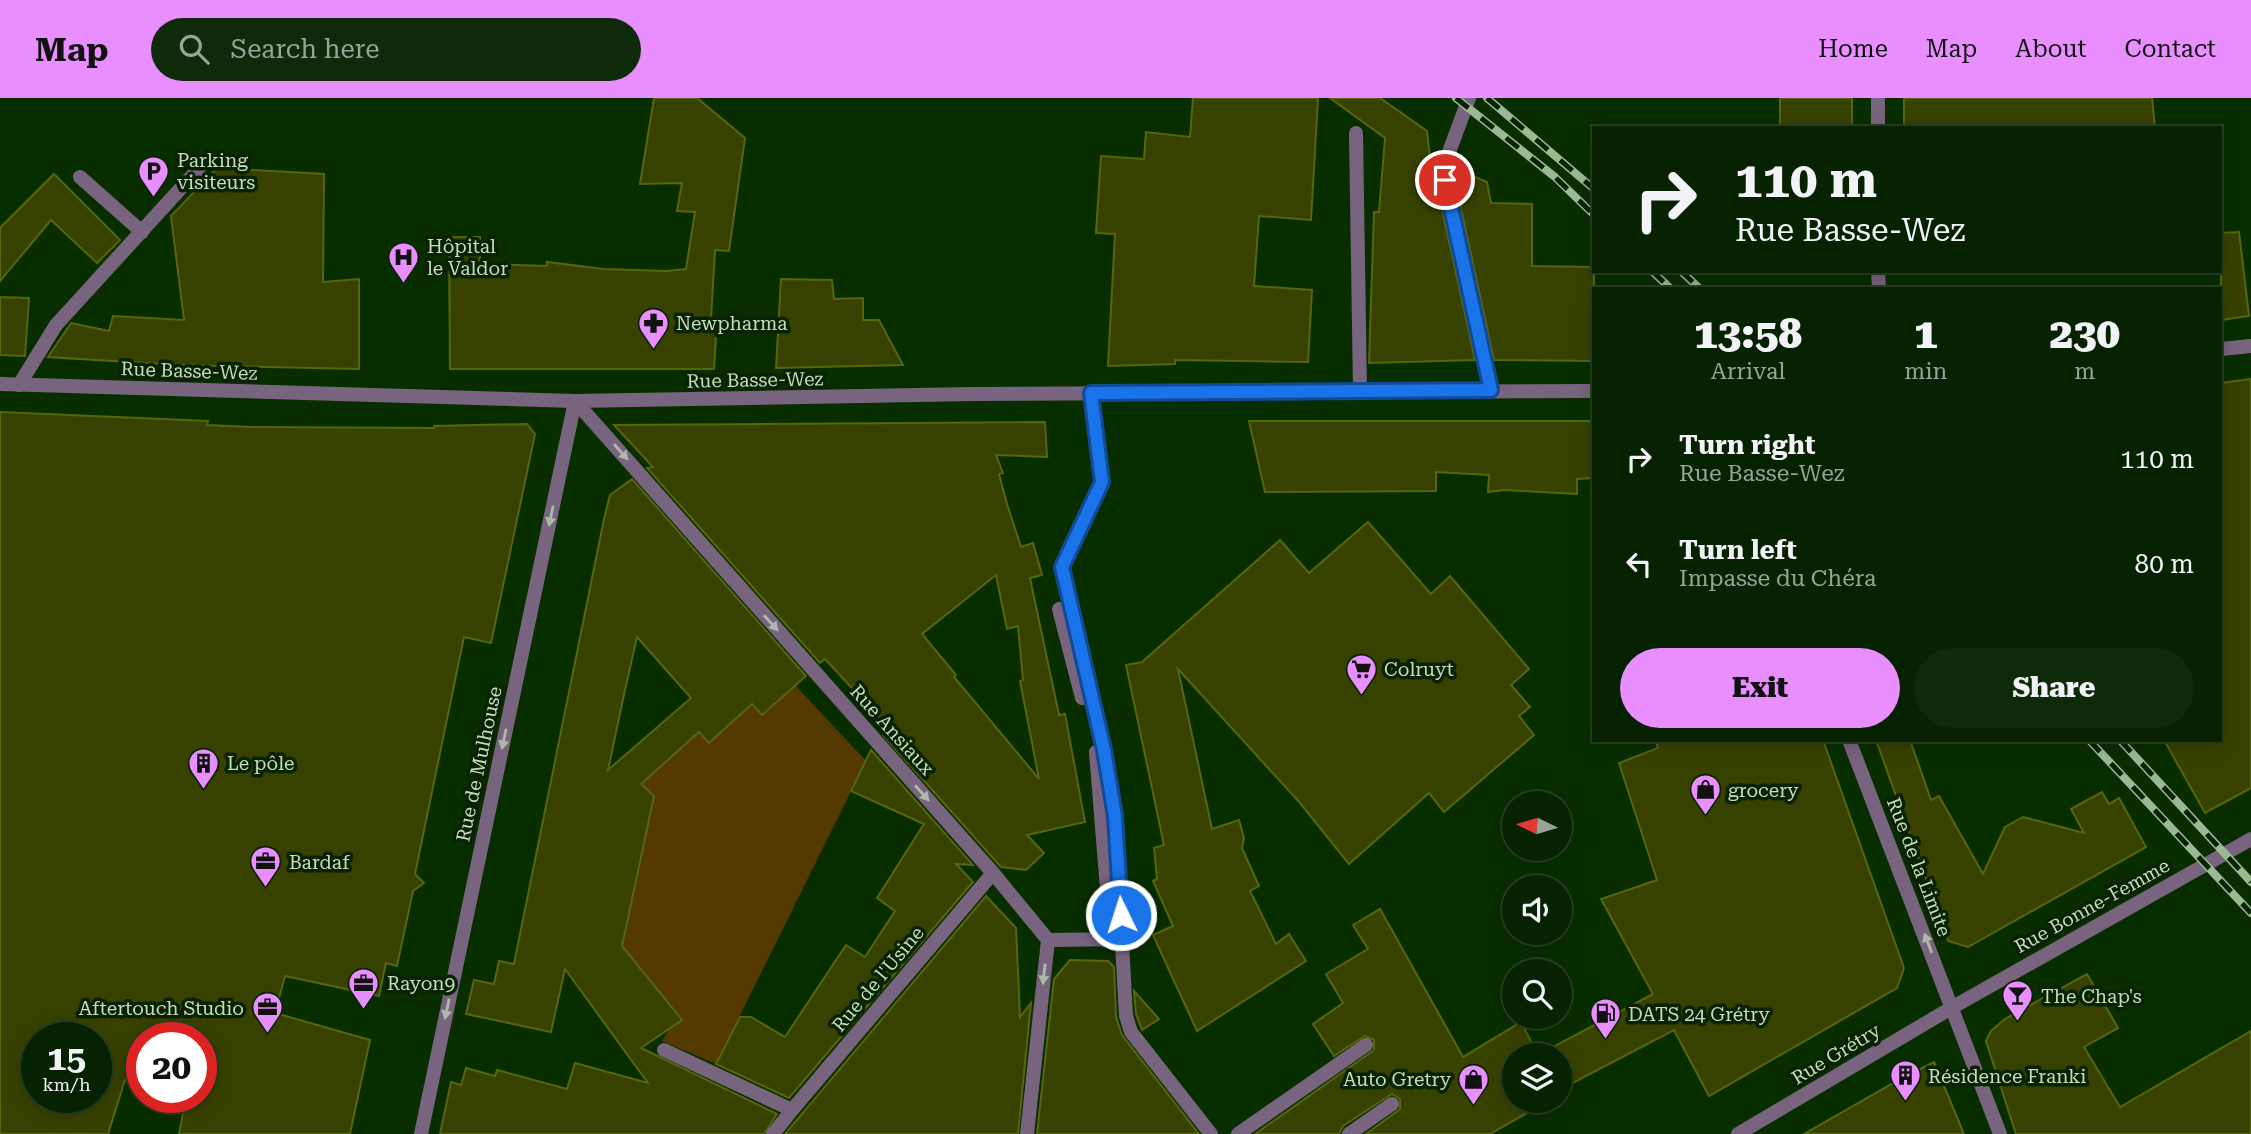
<!DOCTYPE html>
<meta charset="utf-8">
<style>
body{margin:0;font-family:"Roboto Serif",serif;background:#0f2a0a;color:#f1f3f6;height:100vh;display:flex;flex-direction:column;font-size:26px;white-space:nowrap}
*{box-sizing:border-box;margin:0}
p{font-size:23px;color:#98a499}
.icon{flex:none;width:38px;height:38px;fill:none;stroke:currentColor;stroke-width:2;stroke-linecap:round;stroke-linejoin:round}
.map{position:relative;flex:1;overflow:hidden}
.sheet{position:absolute;left:1592px;top:189px;width:630px;height:455px;display:flex;flex-direction:column;background:#062200;border-radius:0px;box-shadow:0 4px 18px #0003,0 0 0 2px #273f22}
.sheet>*{flex:none}
.hud{position:absolute;left:1592px;top:28px;width:630px;height:147px;border-radius:0px;box-shadow:0 4px 18px #0003,0 0 0 2px #273f22;background:#062200;color:#f1f3f6;overflow:hidden}
.needle{width:46px;rotate:275deg}
.buttons{position:absolute;left:1502px;top:693px;display:grid;gap:14px}
.buttons a{display:grid;place-items:center;width:70px;height:70px;border-radius:50%;background:#062200;box-shadow:0 4px 18px #0003,0 0 0 2px #273f22;font-size:35px}
.speed{position:absolute;left:21px;top:924px;display:flex;gap:14px;font-size:35px;font-weight:700;text-align:center}
.speed>*{display:grid;place-content:center;width:91px;height:91px;border-radius:50%;background:#062200;box-shadow:0 4px 18px #0003,0 0 0 2px #273f22;line-height:1}
.speed small{font-size:18px;font-weight:400}
.speed .limit{border:10px solid #d22;background:#fff;color:#111}
.pin{position:absolute;display:grid;place-items:center;width:60px;height:60px;color:#fff;margin:-30px;border:4px solid #fff;border-radius:50%;box-shadow:0 2px 7px #0007}
.me{position:absolute;width:77px;margin:-38px;rotate:356deg;stroke-linejoin:round;filter:drop-shadow(0 0 5px #0008)}
.turn{display:flex;align-items:center;gap:24px;height:147px;padding:0 28px;font-size:32px}
.turn .icon{width:91px;height:91px;stroke-width:2.5}
.turn b{display:block;font-size:49px;line-height:60px}
.eta{display:flex;justify-content:space-evenly;align-items:center;height:119px;text-align:center}
.eta b{font-size:42px;font-weight:800;line-height:49px}
.action{display:flex;gap:14px;margin-top:auto;padding:14px 28px}
.action a{flex:1;height:80px;border-radius:42px;background:#e88eff;color:#111;font-size:28px;font-weight:800;line-height:80px;text-align:center}
.action a+a{background:#0f2a0a;color:#f1f3f6}
ul{padding:0;list-style:none}
li{display:flex;align-items:center;gap:21px;height:105px;padding:0 28px}
li div{flex:1}
li b{display:block;font-size:26px}
li em{font-style:normal}
header{display:flex;align-items:center;gap:42px;box-sizing:border-box;height:98px;padding:0 35px;background:#e88eff;color:#111}
header strong{font-size:33px}
nav{display:flex;gap:38px;margin-inline-start:auto;font-size:24px}
.search{width:490px;height:63px;background:#0f2a0a;display:flex;align-items:center;gap:18px;box-sizing:border-box;padding:0 24px;border-radius:38px;color:#98a499;font-size:26px}
.map>svg:first-child{display:block}
.green{fill:#543900}
.building{fill:#374200;stroke:#57650f;stroke-width:2;fill-rule:evenodd}
.lines{fill:none;stroke-linecap:round;stroke-linejoin:round}
.service{stroke:#79647f;stroke-width:14}
.minor{stroke:#79647f;stroke-width:14}
.tertiary{stroke:#79647f;stroke-width:14}
.rail-casing{stroke:#9cb995;stroke-width:8}
.rail{stroke:#082203;stroke-width:5;stroke-dasharray:16;stroke-linecap:butt}
.oneway{fill:#aeb9aa}
.route-casing{stroke:#114b97;stroke-width:18}
.route{stroke:#1a73e8;stroke-width:12}
.labels{text-anchor:middle;dominant-baseline:central;stroke-width:7;stroke-linejoin:round;paint-order:stroke}
.poi-label{font-size:19px;fill:#c4debd;stroke:#082203;text-anchor:start}
.street-label{font-size:19px;fill:#c4debd;stroke:#082203}
</style>
<header>
<strong>Map</strong>
<div class="search"><svg class="icon" aria-label="search" viewBox="0 0 24 24"><circle cx="10" cy="10" r="6"/><path d="M15 15l6 6"/></svg>Search here</div>
<nav><a>Home</a><a>Map</a><a>About</a><a>Contact</a></nav>
</header>
<div class="map">
<svg width="2251" height="1036" viewBox="0 0 2251 1036">
<rect width="100%" height="100%" fill="#082e00"/>
<path class="green" d="M 795,587 L 866,663 L 716,966 L 662,943 L 670,930 L 682,921 L 629,856 L 618,864 L 654,699 L 639,685 L 698,633 L 709,645 L 752,606 L 762,617 Z"/>
<g class="building">
<path d="M 654,0 L 697,0 L 745,40 L 729,153 L 715,152 L 711,221 L 717,222 L 714,271 L 450,271 L 449,139 L 480,139 L 480,166 L 547,168 L 547,164 L 603,171 L 667,173 L 686,171 L 695,114 L 677,113 L 682,85 L 640,86 Z"/>
<path d="M 1193,0 L 1318,0 L 1311,122 L 1259,118 L 1254,188 L 1312,192 L 1308,264 L 1175,262 L 1175,266 L 1108,268 L 1115,136 L 1096,135 L 1101,58 L 1144,61 L 1146,34 L 1190,39 Z"/>
<path d="M 1330,0 L 1380,0 L 1427,33 L 1430,60 L 1438,64 L 1436,84 L 1475,262 L 1369,265 L 1374,114 L 1379,114 L 1385,40 Z"/>
<path d="M 1780,0 L 1852,0 L 1852,30 L 1780,28 Z"/>
<path d="M 1904,0 L 2152,0 L 2155,30 L 1904,30 Z"/>
<path d="M 217,70 L 324,76 L 323,184 L 359,181 L 359,271 L 178,267 L 48,259 L 71,225 L 109,233 L 113,218 L 184,222 L 171,118 Z"/>
<path d="M 1456,71 L 1487,84 L 1491,105 L 1532,106 L 1532,168 L 1594,169 L 1594,263 L 1494,262 L 1455,82 Z"/>
<path d="M 54,76 L 120,142 L 97,165 L 51,122 L 0,183 L 0,130 Z"/>
<path d="M 2239,134 L 2249,218 L 2221,222 L 2221,135 Z"/>
<path d="M 781,181 L 832,182 L 834,201 L 863,200 L 863,222 L 879,222 L 903,267 L 776,270 Z"/>
<path d="M 0,199 L 29,200 L 25,258 L 0,257 Z"/>
<path d="M 2251,281 L 2251,690 L 2205,715 L 2164,642 L 2221,642 L 2221,285 Z"/>
<path d="M 0,314 L 208,323 L 207,327 L 251,329 L 434,330 L 434,328 L 527,326 L 535,336 L 491,545 L 464,539 L 415,776 L 424,785 L 413,793 L 397,868 L 386,865 L 379,898 L 285,878 L 275,915 L 370,942 L 350,1036 L 179,1036 L 186,999 L 201,999 L 201,940 L 142,940 L 142,986 L 125,982 L 108,1036 L 0,1036 ZM 37,940 L 96,940 L 96,999 L 37,999 Z"/>
<path d="M 1249,323 L 1594,323 L 1594,380 L 1577,381 L 1577,396 L 1504,392 L 1488,394 L 1489,377 L 1436,374 L 1436,393 L 1265,394 Z"/>
<path d="M 1045,324 L 1047,359 L 996,357 L 1003,375 L 999,376 L 1007,406 L 1021,449 L 1033,445 L 1042,477 L 1030,480 L 1059,617 L 1065,616 L 1085,724 L 1027,737 L 1044,755 L 1026,772 L 1001,769 L 883,637 L 890,631 L 825,561 L 820,565 L 647,370 L 653,369 L 614,327 ZM 996,477 L 1007,531 L 1018,528 L 1023,582 L 1020,583 L 1039,681 L 954,579 L 956,577 L 922,536 Z"/>
<path d="M 632,381 L 806,578 L 762,617 L 752,606 L 709,645 L 699,634 L 641,686 L 654,698 L 622,848 L 682,922 L 641,950 L 777,1016 L 764,1036 L 440,1036 L 451,984 L 461,987 L 466,970 L 495,978 L 497,972 L 567,991 L 575,965 L 648,985 L 565,871 L 551,934 L 466,916 L 474,882 L 494,886 L 499,863 L 514,866 L 604,421 L 610,397 ZM 637,539 L 691,600 L 608,672 L 625,592 Z"/>
<path d="M 1368,424 L 1431,496 L 1450,478 L 1529,571 L 1511,587 L 1530,609 L 1519,618 L 1534,637 L 1444,714 L 1429,695 L 1349,766 L 1300,705 L 1178,571 L 1212,731 L 1239,722 L 1244,740 L 1242,750 L 1259,788 L 1250,793 L 1276,846 L 1289,836 L 1306,863 L 1197,933 L 1153,837 L 1173,828 L 1153,783 L 1157,781 L 1154,750 L 1164,747 L 1126,567 L 1142,564 L 1280,442 L 1309,475 Z"/>
<path d="M 1656,642 L 1823,642 L 1904,870 L 1897,890 L 1709,998 L 1674,932 L 1559,992 L 1559,957 L 1514,957 L 1514,1003 L 1548,1003 L 1490,1036 L 1366,1036 L 1400,1011 L 1400,1001 L 1392,996 L 1343,1028 L 1339,1036 L 1255,1036 L 1374,952 L 1374,942 L 1365,938 L 1334,958 L 1313,926 L 1343,905 L 1326,876 L 1368,851 L 1353,827 L 1380,811 L 1463,959 L 1521,924 L 1538,957 L 1653,896 L 1601,801 L 1657,782 L 1619,665 L 1658,650 Z"/>
<path d="M 1876,642 L 1910,642 L 1931,702 L 1939,698 L 1983,776 L 2005,729 L 2023,719 L 2084,735 L 2071,711 L 2102,694 L 2109,706 L 2119,700 L 2146,749 L 1968,849 L 1948,843 Z"/>
<path d="M 871,652 L 973,767 L 956,766 L 973,784 L 789,1000 L 716,966 L 740,919 L 751,919 L 785,939 L 846,847 L 865,859 L 895,813 L 877,800 L 924,726 L 851,693 Z"/>
<path d="M 986,798 L 1016,830 L 1020,919 L 1031,905 L 1018,1036 L 785,1036 Z"/>
<path d="M 1070,862 L 1108,863 L 1114,869 L 1116,919 L 1122,937 L 1199,1036 L 1037,1036 L 1054,881 Z"/>
<path d="M 2087,876 L 2118,930 L 2084,949 L 2120,1009 L 2251,933 L 2251,1036 L 2016,1036 L 1986,943 L 1991,933 L 2005,921 Z"/>
<path d="M 1134,893 L 1159,921 L 1142,932 L 1136,916 Z"/>
<path d="M 1934,964 L 1964,1036 L 1804,1036 L 1904,979 Z"/>
</g>
<g class="lines">
<g class="service">
<path d="M 1356,35 L 1360,293"/>
<path d="M 1091,295 L 1103,385 L 1062,469 L 1103,652 L 1115,718 L 1126,918 L 1131,934 L 1211,1036"/>
<path d="M 1059,511 L 1082,600"/>
<path d="M 1096,654 L 1111,841"/>
<path d="M 792,1012 L 993,775"/>
<path d="M 1238,1036 L 1366,947"/>
<path d="M 1349,1036 L 1392,1006"/>
</g>
<g class="minor">
<path d="M 1469,0 L 1449,54 L 1445,82 L 1491,292"/>
<path d="M 1878,0 L 1878,30"/>
<path d="M 80,79 L 142,134"/>
<path d="M 1878,173 L 1879,191"/>
<path d="M 2221,251 L 2251,248"/>
<path d="M 0,286 L 575,303 L 973,296 L 1594,293"/>
<path d="M 19,287 L 56,227 L 203,66"/>
<path d="M 575,303 L 993,775 L 1048,842 L 1027,1036"/>
<path d="M 1849,642 L 2000,1036"/>
<path d="M 1048,842 L 1123,841"/>
<path d="M 664,952 L 792,1012 L 773,1036"/>
<path d="M 421,1036 L 575,303"/>
</g>
<path class="tertiary" d="M 1738,1036 L 1953,909 L 2251,741"/>
<defs>
<g id="rail">
<path d="M 1456,0 L 1555,79 L 1594,117"/>
<path d="M 1487,0 L 1594,91"/>
<path d="M 1652,173 L 1671,191"/>
<path d="M 1681,173 L 1700,191"/>
<path d="M 2089,642 L 2251,815"/>
<path d="M 2120,642 L 2251,784"/>
</g>
</defs>
<use href="#rail" class="rail-casing"/>
<use href="#rail" class="rail"/>
</g>
<defs><path id="oneway-solid" d="M-6-.8H1V-3.2L6.5 0L1 3.2V.8H-6Z" transform="scale(1.75)"/></defs>
<g class="oneway">
<use href="#oneway-solid" transform="translate(621 354) rotate(48)"/>
<use href="#oneway-solid" transform="translate(551 418) rotate(102)"/>
<use href="#oneway-solid" transform="translate(771 525) rotate(48)"/>
<use href="#oneway-solid" transform="translate(504 641) rotate(102)"/>
<use href="#oneway-solid" transform="translate(922 695) rotate(48)"/>
<use href="#oneway-solid" transform="translate(1928 845) rotate(-111)"/>
<use href="#oneway-solid" transform="translate(1044 876) rotate(96)"/>
<use href="#oneway-solid" transform="translate(447 911) rotate(102)"/>
</g>
<g class="lines">
<defs>
<path id="route" d="M 1121,817 L 1115,718 L 1104,652 L 1062,469 L 1102,384 L 1091,295 L 1491,292 L 1445,82"/>
</defs>
<use href="#route" class="route-casing"/>
<use href="#route" class="route"/>
</g>
<defs>
<symbol id="parking-pin" viewBox="-11 -11 22 30"><path d="M0 17L-7.5 6A9.5 9.5 0 1 1 7.5 6Z" fill="#e88eff" stroke="#082203"/><path d="M-3.5-5.5H1a3.5 3.5 0 0 1 0 7H-1V5.5H-3.5ZM-1-3.4V-.6H.8a1.4 1.4 0 0 0 0-2.8Z" fill="#111"/></symbol>
<symbol id="hospital-pin" viewBox="-11 -11 22 30"><path d="M0 17L-7.5 6A9.5 9.5 0 1 1 7.5 6Z" fill="#e88eff" stroke="#082203"/><path d="M-5-5h3v3.5h4V-5h3V5h-3V1.5h-4V5h-3Z" fill="#111"/></symbol>
<symbol id="pharmacy-pin" viewBox="-11 -11 22 30"><path d="M0 17L-7.5 6A9.5 9.5 0 1 1 7.5 6Z" fill="#e88eff" stroke="#082203"/><path d="M-2-6h4v4h4v4h-4v4h-4v-4h-4v-4h4Z" fill="#111"/></symbol>
<symbol id="supermarket-pin" viewBox="-11 -11 22 30"><path d="M0 17L-7.5 6A9.5 9.5 0 1 1 7.5 6Z" fill="#e88eff" stroke="#082203"/><path d="M-6-5.5h2.5l.6 2H6L4.5 2H-2.5L-4.4-4H-6ZM-1.5 3.2a1.3 1.3 0 1 0 .1 0ZM3 3.2a1.3 1.3 0 1 0 .1 0Z" fill="#111"/></symbol>
<symbol id="building-pin" viewBox="-11 -11 22 30"><path d="M0 17L-7.5 6A9.5 9.5 0 1 1 7.5 6Z" fill="#e88eff" stroke="#082203"/><path d="M-4-6H4V6H1V3H-1V6H-4ZM-2.5-4.3h1.7v1.8h-1.7ZM.8-4.3h1.7v1.8H.8ZM-2.5-1h1.7V.8h-1.7ZM.8-1h1.7V.8H.8Z" fill="#111"/></symbol>
<symbol id="shop-pin" viewBox="-11 -11 22 30"><path d="M0 17L-7.5 6A9.5 9.5 0 1 1 7.5 6Z" fill="#e88eff" stroke="#082203"/><path d="M-5-2.5h2.3a2.7 3.5 0 0 1 5.4 0H5L5.5 6h-11ZM-1.5-2.5h3a1.5 2.3 0 0 0-3 0Z" fill="#111"/></symbol>
<symbol id="office-pin" viewBox="-11 -11 22 30"><path d="M0 17L-7.5 6A9.5 9.5 0 1 1 7.5 6Z" fill="#e88eff" stroke="#082203"/><path d="M-6-3h4V-5.5h4V-3h4V5H-6ZM-1-4.5V-3h2v-1.5ZM-6 0V1H6V0Z" fill="#111"/></symbol>
<symbol id="bar-pin" viewBox="-11 -11 22 30"><path d="M0 17L-7.5 6A9.5 9.5 0 1 1 7.5 6Z" fill="#e88eff" stroke="#082203"/><path d="M-6-5H6L.8 .8V4.5H3.5V6h-7V4.5H-.8V.8Z" fill="#111"/></symbol>
<symbol id="fuel-pin" viewBox="-11 -11 22 30"><path d="M0 17L-7.5 6A9.5 9.5 0 1 1 7.5 6Z" fill="#e88eff" stroke="#082203"/><path d="M-5.5-6h7V0h2V4h1.3V-2.5L3-4.5l.8-.8L6-3V5H2.5V1h-1V6h-7ZM-4.2-4.7v3.2H.2V-4.7Z" fill="#111"/></symbol>
</defs>
<g fill-rule="evenodd">
<use href="#parking-pin" x="136" y="56" width="35" height="47"/>
<use href="#hospital-pin" x="386" y="142" width="35" height="47"/>
<use href="#pharmacy-pin" x="636" y="208" width="35" height="47"/>
<use href="#supermarket-pin" x="1344" y="554" width="35" height="47"/>
<use href="#building-pin" x="186" y="648" width="35" height="47"/>
<use href="#shop-pin" x="1688" y="674" width="35" height="47"/>
<use href="#office-pin" x="248" y="746" width="35" height="47"/>
<use href="#office-pin" x="346" y="868" width="35" height="47"/>
<use href="#bar-pin" x="2000" y="880" width="35" height="47"/>
<use href="#office-pin" x="250" y="892" width="35" height="47"/>
<use href="#fuel-pin" x="1588" y="898" width="35" height="47"/>
<use href="#building-pin" x="1888" y="960" width="35" height="47"/>
<use href="#shop-pin" x="1456" y="964" width="35" height="47"/>
</g>
<g class="labels">
<g class="poi-label">
<text x="177" y="62">Parking<tspan x="177" dy="22">visiteurs</tspan></text>
<text x="427" y="148">Hôpital<tspan x="427" dy="22">le Valdor</tspan></text>
<text x="676" y="225">Newpharma</text>
<text x="1384" y="571">Colruyt</text>
<text x="227" y="665">Le pôle</text>
<text x="1728" y="692">grocery</text>
<text x="289" y="764">Bardaf</text>
<text x="387" y="885">Rayon9</text>
<text x="2041" y="898">The Chap's</text>
<text x="244" y="910" text-anchor="end">Aftertouch Studio</text>
<text x="1628" y="916">DATS 24 Grétry</text>
<text x="1928" y="978">Résidence Franki</text>
<text x="1451" y="981" text-anchor="end">Auto Gretry</text>
</g>
<g class="street-label">
<text transform="translate(189 273) rotate(2)">Rue Basse-Wez</text>
<text transform="translate(755 282) rotate(-1)">Rue Basse-Wez</text>
<text transform="translate(892 632) rotate(48)">Rue Ansiaux</text>
<text transform="translate(479 666) rotate(-78)">Rue de Mulhouse</text>
<text transform="translate(1919 769) rotate(69)">Rue de la Limite</text>
<text transform="translate(2092 808) rotate(-29)">Rue Bonne-Femme</text>
<text transform="translate(878 881) rotate(-50)">Rue de l'Usine</text>
<text transform="translate(1836 956) rotate(-31)">Rue Grétry</text>
</g>
</g>
</svg>
<div class="buttons">
<a><svg class="needle" viewBox="-14 -14 28 28"><path d="M0-13l5 13h-10z" fill="#e53935"/><path d="M0 13l5-13h-10z" fill="#98a499"/></svg></a>
<a><svg class="icon" aria-label="sound" viewBox="0 0 24 24"><path d="M4 9h4l5-4v14l-5-4H4zM17 9q2 3 0 6"/></svg></a>
<a><svg class="icon" aria-label="search" viewBox="0 0 24 24"><circle cx="10" cy="10" r="6"/><path d="M15 15l6 6"/></svg></a>
<a><svg class="icon" aria-label="layers" viewBox="0 0 24 24"><path d="M12 4l9 5-9 5-9-5zM3 14l9 5 9-5"/></svg></a>
</div>
<div class="speed"><div>15<small>km/h</small></div><div class="limit">20</div></div>
<div class="pin" style="left:1445px;top:82px;background:#d93025"><svg class="icon" aria-label="arrive" viewBox="0 0 24 24"><path d="M6 21V4h12l-3 4 3 4H6"/></svg></div>
<svg class="me" style="left:1121px;top:817px" viewBox="-20 -20 40 40"><circle r="17" fill="#1a73e8" stroke="#fff" stroke-width="3"/><path d="M0-11L8 9 0 5-8 9z" fill="#fff"/></svg>
<div class="hud">
<div class="turn"><svg class="icon" aria-label="right" viewBox="0 0 24 24"><path d="M7 20v-9h11M14 6l5 5-5 5"/></svg><div><b>110 m</b>Rue Basse-Wez</div></div>
</div>
<section class="sheet">
<div class="eta">
<div><b>13:58</b><p>Arrival</p></div>
<div><b>1</b><p>min</p></div>
<div><b>230</b><p>m</p></div>
</div>
<ul>
<li><svg class="icon" aria-label="right" viewBox="0 0 24 24"><path d="M7 20v-9h11M14 6l5 5-5 5"/></svg><div><b>Turn right</b><p>Rue Basse-Wez</p></div><em>110 m</em></li>
<li><svg class="icon" aria-label="left" viewBox="0 0 24 24"><path d="M17 20v-9H6M10 6l-5 5 5 5"/></svg><div><b>Turn left</b><p>Impasse du Chéra</p></div><em>80 m</em></li>
</ul>
<div class="action"><a>Exit</a><a>Share</a></div>
</section>
</div>
